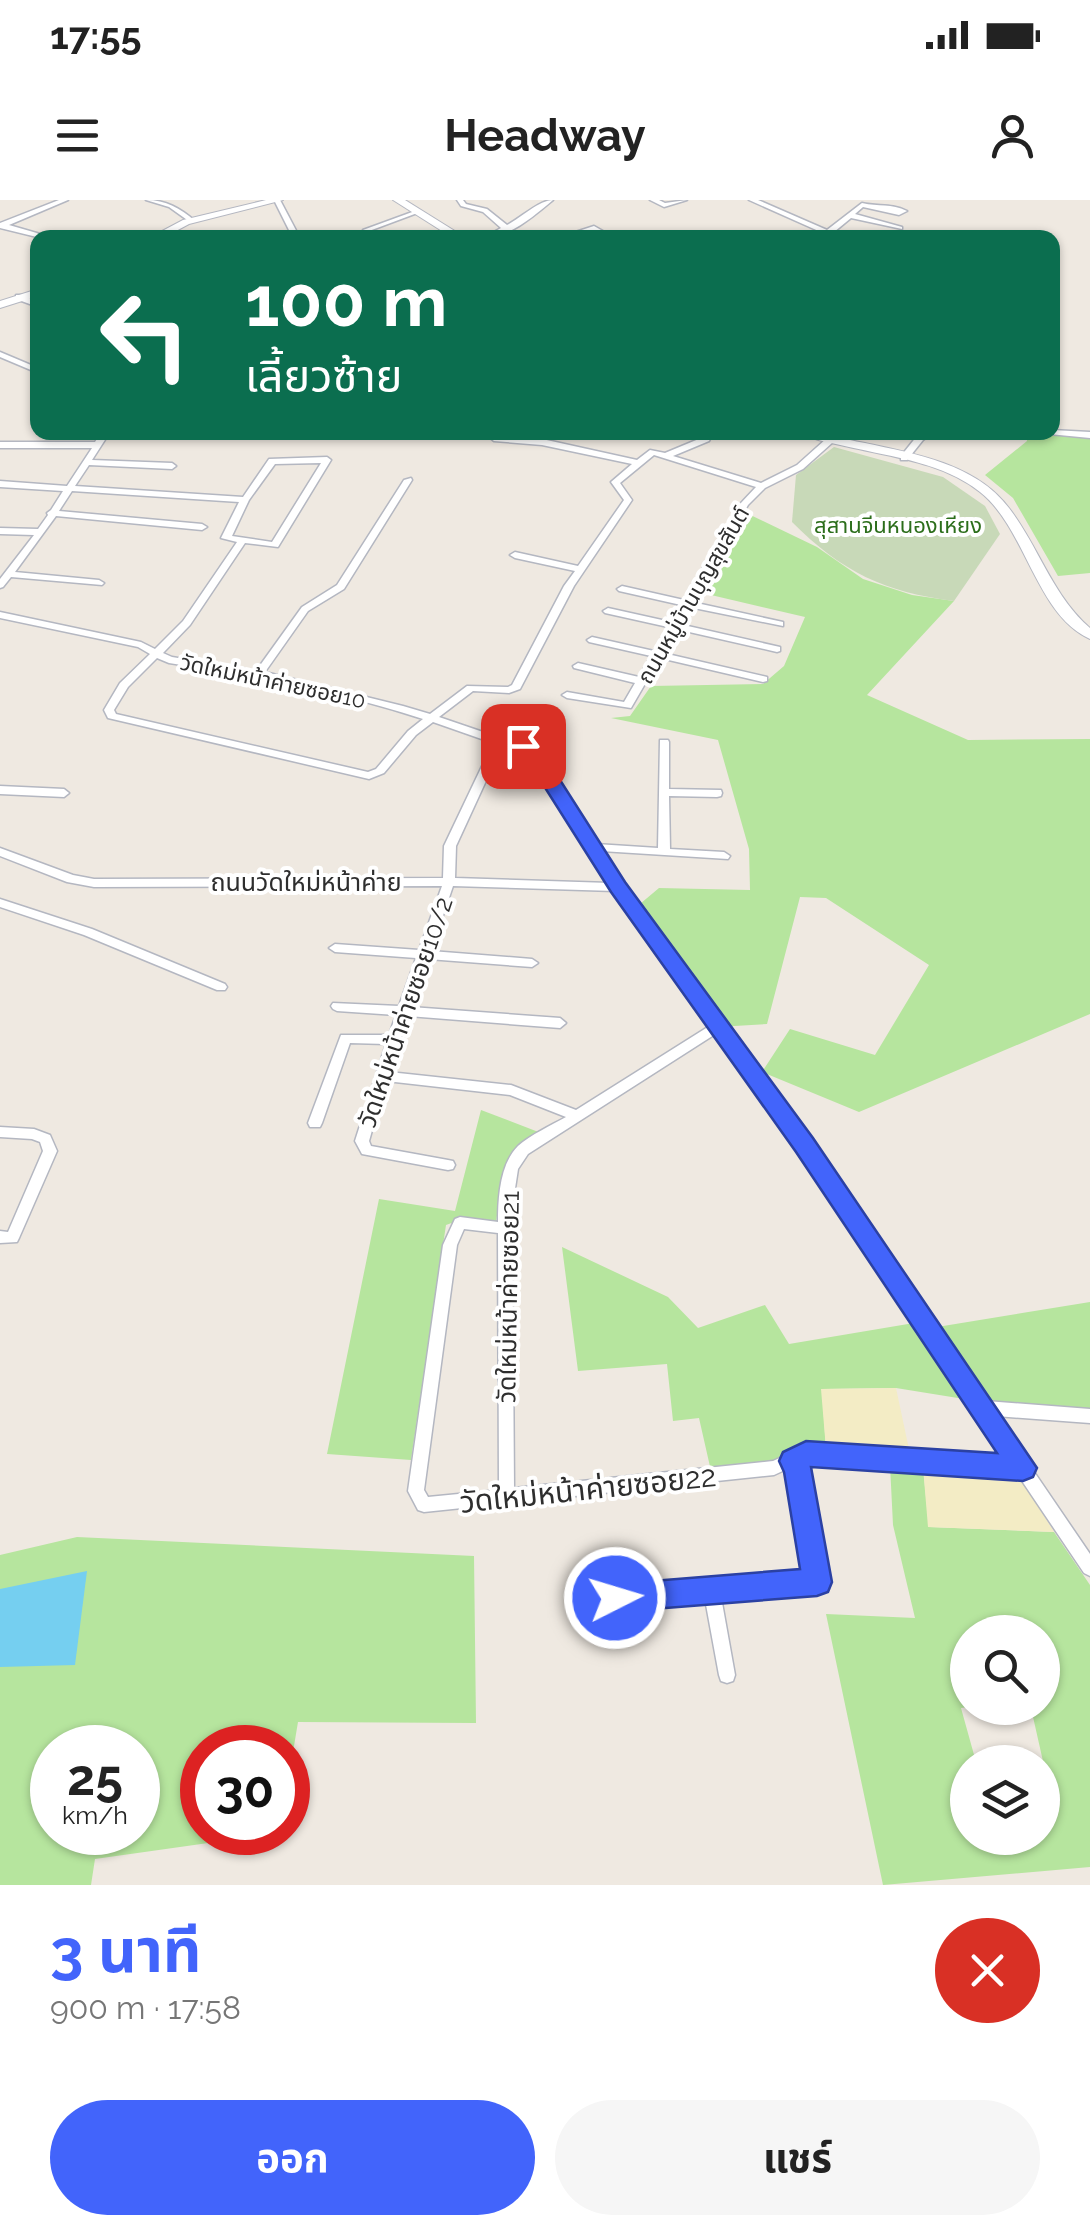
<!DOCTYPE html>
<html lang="th">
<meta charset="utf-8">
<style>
body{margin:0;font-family:Raleway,"Noto Sans Thai",sans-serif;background:#f6f6f6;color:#222;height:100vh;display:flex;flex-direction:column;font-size:38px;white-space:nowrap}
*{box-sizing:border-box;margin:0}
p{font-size:32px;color:#767676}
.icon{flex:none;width:55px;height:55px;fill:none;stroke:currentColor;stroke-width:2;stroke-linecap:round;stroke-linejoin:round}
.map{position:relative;height:1685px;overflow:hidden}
.details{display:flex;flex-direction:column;background:#fff;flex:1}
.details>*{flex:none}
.banner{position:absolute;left:30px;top:30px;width:1030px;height:210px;border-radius:20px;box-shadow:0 2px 8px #0004;background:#0b6e4f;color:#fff;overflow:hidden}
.buttons{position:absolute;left:950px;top:1415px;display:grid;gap:20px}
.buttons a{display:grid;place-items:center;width:110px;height:110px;border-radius:50%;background:#fff;box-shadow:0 2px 8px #0004;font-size:50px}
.speed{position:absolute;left:30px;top:1525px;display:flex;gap:20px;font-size:50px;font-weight:700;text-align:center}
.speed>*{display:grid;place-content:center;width:130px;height:130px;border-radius:50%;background:#fff;box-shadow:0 2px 8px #0004;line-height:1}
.speed small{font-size:25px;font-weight:400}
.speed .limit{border:15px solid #d22;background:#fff;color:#111}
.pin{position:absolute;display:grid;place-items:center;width:85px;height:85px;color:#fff;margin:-42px;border-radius:20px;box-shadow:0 5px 15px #0006}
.me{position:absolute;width:110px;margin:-55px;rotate:85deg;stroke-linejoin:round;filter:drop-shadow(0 0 8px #0008)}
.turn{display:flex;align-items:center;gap:35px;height:210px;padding:0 50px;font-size:45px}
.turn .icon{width:130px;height:130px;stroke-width:2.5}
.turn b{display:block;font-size:70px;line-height:85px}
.round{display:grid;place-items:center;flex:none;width:105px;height:105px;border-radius:52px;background:#f6f6f6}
.summary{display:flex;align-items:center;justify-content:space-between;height:170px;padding:0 50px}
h1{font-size:60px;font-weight:700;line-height:75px;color:#4264fb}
.cta{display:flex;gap:20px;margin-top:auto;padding:20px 50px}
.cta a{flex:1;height:115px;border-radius:60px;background:#4264fb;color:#fff;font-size:40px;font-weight:700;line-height:115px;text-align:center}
.cta a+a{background:#f6f6f6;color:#222}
.status{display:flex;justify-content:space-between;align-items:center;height:70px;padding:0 50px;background:#fff;direction:ltr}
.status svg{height:28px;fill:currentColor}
header{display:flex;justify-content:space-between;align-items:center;height:130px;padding:0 50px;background:#fff;font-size:45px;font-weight:700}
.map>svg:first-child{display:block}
.green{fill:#b6e59e;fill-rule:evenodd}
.sand{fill:#f3ecc5}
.cemetery{fill:#c8d9b8}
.water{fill:#75cff0}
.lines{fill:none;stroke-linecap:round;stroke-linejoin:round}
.street-casing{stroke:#b4b7c1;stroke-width:3}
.secondary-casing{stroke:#b4b7c1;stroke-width:2}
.street{fill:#fff;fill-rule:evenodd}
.secondary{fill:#fff;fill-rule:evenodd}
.route{fill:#4264fb;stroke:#2b41a3;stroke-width:2.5}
.labels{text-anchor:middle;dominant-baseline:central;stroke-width:8;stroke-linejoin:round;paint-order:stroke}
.far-park-label{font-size:22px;fill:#2c6e1b;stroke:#fff}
.far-street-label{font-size:22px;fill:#2e2e2e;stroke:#fff}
.street-label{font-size:25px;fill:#2e2e2e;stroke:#fff}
.near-street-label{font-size:30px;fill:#2e2e2e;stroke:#fff}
</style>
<div class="status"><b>17:55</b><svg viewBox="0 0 49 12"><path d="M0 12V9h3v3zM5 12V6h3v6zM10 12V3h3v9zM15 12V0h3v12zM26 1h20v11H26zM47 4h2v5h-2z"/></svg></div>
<header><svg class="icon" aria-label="menu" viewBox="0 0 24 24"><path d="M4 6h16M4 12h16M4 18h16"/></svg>Headway<svg class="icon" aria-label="person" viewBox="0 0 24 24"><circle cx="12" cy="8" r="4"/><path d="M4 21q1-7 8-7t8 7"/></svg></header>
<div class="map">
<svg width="1090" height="1685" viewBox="0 0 1090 1685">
<rect width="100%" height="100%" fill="#efe9e1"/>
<g class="green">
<path d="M 1026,233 L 1090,234 L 1090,373 L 1058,376 L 1013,298 L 985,275 L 1027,241 Z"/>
<path d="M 740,310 L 817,347 L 863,379 L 912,395 L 954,401 L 867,495 L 968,540 L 1090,539 L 1090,814 L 859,912 L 762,872 L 790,829 L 875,855 L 929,765 L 826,698 L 800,697 L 767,824 L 718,827 L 634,709 L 659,688 L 750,690 L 749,649 L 718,540 L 611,518 L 630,516 L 651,486 L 763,484 L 784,466 L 805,417 L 694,391 Z"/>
<path d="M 481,910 L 541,933 C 496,960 503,975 496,1023 L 460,1020 L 446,1025 L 411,1260 L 327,1254 L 379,999 L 455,1011 Z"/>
<path d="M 562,1047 L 668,1097 L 698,1128 L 765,1105 L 789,1144 L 914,1123 L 964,1199 L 896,1188 L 822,1189 L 826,1249 L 770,1266 L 711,1271 L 699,1218 L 673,1221 L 667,1164 L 578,1171 Z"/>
<path d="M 1090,1102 L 1090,1215 L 984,1208 L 931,1128 Z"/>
<path d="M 890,1265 L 923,1267 L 929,1327 L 1054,1332 L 1090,1385 L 1090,1667 L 883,1685 L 826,1414 L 915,1418 L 893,1325 ZM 968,1432 L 1042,1432 L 1042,1508 L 1031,1508 L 1047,1579 L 1043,1580 L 1042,1638 L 968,1638 L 968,1562 L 976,1562 L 961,1508 L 968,1507 Z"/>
<path d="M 77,1337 L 474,1356 L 476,1523 L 298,1522 L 288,1582 L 288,1548 L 202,1548 L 202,1632 L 279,1633 L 95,1659 L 91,1685 L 0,1685 L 0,1355 ZM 52,1548 L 138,1548 L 138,1632 L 52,1632 Z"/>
</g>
<g class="sand">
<path d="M 896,1188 L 910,1254 L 826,1249 L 821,1189 Z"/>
<path d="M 923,1267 L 1018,1273 L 1054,1332 L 928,1327 Z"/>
</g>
<path class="cemetery" d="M 834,247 L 943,277 L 985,306 L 1000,334 L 954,401 C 884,392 842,372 792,322 L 796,275 Z"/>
<path class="water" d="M 87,1371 L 75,1465 L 0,1467 L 0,1389 Z"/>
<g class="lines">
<defs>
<g id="street">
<path d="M 59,0 L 68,0 L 9,25 L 54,38 L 41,38 L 0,28 L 0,23 Z"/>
<path d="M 146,0 C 166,0 180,8 195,21 L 190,22 L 169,7 Z"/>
<path d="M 274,0 L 280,0 L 300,38 L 293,38 Z"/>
<path d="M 457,0 L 463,0 L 466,4 L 487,9 L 507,25 C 521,18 539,0 553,0 C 534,16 509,38 483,38 L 501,28 L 483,12 L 461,6 Z"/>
<path d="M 650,0 L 659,0 L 665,3 L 687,0 L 664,7 Z"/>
<path d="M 749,0 L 758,0 L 827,30 L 862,3 C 879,7 891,3 907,11 L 899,15 L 863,7 L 855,14 L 902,27 L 902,29 L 851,18 L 834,32 L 855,38 L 830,35 L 827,38 L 819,38 L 823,33 Z"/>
<path d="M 415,11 L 420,12 L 369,31 L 363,30 Z"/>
<path d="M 594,26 L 615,38 L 606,38 L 593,30 L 569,38 L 557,38 Z"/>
<path d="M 16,95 L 22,95 L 38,102 L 38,107 L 16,99 Z"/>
<path d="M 0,152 L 38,168 L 38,173 L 0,157 Z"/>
<path d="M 1052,230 L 1090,232 L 1090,238 L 1049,234 L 1052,232 Z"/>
<path d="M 101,232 L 110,232 L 92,260 L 172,263 L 176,266 L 172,269 L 89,265 L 75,286 L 243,297 L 269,259 L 327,257 L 331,260 L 278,347 L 245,343 L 190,425 L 163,453 L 172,457 L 256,471 L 302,407 L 337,385 L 404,280 L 411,278 L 412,280 L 344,389 L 308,411 L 265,472 L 403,506 L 430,514 L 467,486 L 508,487 L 512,485 L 564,386 L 575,371 L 515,358 L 510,355 L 515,352 L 578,366 L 624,300 L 611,282 L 632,264 L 542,245 L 494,241 L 483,232 L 493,232 L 496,236 L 542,239 L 637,260 L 650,250 L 665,253 L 706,236 L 710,239 L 709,241 L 673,256 L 761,283 L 797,265 L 826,239 L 832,239 L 832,243 L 803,269 L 765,288 L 748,305 L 692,402 L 783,422 L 783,426 L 689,407 L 679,424 L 780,447 L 780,451 L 777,452 L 676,429 L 663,453 L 767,477 L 767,481 L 763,482 L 660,458 L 631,508 L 567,498 L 562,495 L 567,492 L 624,502 L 635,483 L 574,468 L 573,466 L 578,463 L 639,477 L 651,456 L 589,442 L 587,440 L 592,437 L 654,451 L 668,427 L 605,413 L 603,411 L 608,408 L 671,422 L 681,405 L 619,391 L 617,389 L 622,386 L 684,400 L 740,304 L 756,287 L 654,255 L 620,283 L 632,300 L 574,386 L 520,489 L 509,493 L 473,491 L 439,517 L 536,550 L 596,644 L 658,648 L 660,540 L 668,540 L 669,542 L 669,589 L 721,590 L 722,593 L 721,596 L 717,597 L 669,596 L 670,649 L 724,652 L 730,656 L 728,659 L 601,651 L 622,684 L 790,913 L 986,1201 L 1090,1209 L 1090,1223 L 996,1216 L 1090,1354 L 1090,1376 L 1084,1373 L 1018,1275 L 807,1260 L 803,1262 L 825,1382 L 823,1388 L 817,1390 L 721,1397 L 735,1475 L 733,1481 L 727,1483 L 721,1481 L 719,1475 L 705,1399 L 615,1406 L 609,1404 L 607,1398 L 609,1392 L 615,1390 L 808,1375 L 789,1268 L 774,1275 L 424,1312 L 418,1310 L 408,1291 L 443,1045 L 455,1019 L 460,1017 L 498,1022 C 498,997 500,964 518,946 C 530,935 552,925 566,917 L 510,895 L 386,881 L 369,941 L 371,946 L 448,960 L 453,961 L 455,965 L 453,969 L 448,970 L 362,954 L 355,941 L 386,844 L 350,843 L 322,923 L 320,927 L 310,927 L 308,923 L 341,835 L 389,835 L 396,815 L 337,811 L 333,809 L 331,806 L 333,803 L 399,806 L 416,758 L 335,752 L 329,748 L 335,744 L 419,750 L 442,686 L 94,687 L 67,682 L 0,656 L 0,648 L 73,675 L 94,679 L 443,678 L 444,646 L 493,543 L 433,522 L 416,535 L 384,573 L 369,579 L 108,518 L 104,510 L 120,483 L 150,454 L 138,447 L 0,418 L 0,412 L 141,442 L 155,449 L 183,421 L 237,342 L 221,338 L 239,302 L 72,291 L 59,311 L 202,324 L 207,327 L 202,330 L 56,316 L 15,372 L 99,380 L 104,383 L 102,385 L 11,377 L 3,387 L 0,388 L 0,379 L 34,335 L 0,334 L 0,328 L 38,329 L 48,315 L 47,313 L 51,310 L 63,291 L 0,287 L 0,281 L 67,286 L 92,248 L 0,248 L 0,242 L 95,242 ZM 321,263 L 272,342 L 232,336 L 249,300 L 275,264 ZM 157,458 L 169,463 C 254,476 341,492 423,519 L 408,531 L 376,569 L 368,572 L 116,514 L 114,510 L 128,487 ZM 502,546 L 528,554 L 610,683 L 455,678 L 456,646 ZM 453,686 L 615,691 L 711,825 L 576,910 L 511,885 L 389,872 L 408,816 L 560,828 L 566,823 L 560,818 L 411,807 L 428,759 L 532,767 L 538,763 L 532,759 L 431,751 ZM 717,833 L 780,921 L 1008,1260 L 806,1246 L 773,1261 L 514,1288 L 512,1008 L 518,969 L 528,954 ZM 464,1029 L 498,1033 L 499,1290 L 428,1297 L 424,1290 L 457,1045 Z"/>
<path d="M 923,232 L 933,232 L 923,240 L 907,260 L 901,260 L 901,256 L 917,236 Z"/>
<path d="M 0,586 L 64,589 L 69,593 L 64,597 L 0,594 Z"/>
<path d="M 0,699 L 92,729 L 225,784 L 227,787 L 225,790 L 217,790 L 84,735 L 0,707 Z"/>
<path d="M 0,927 L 34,929 L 50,935 L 57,951 L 19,1038 L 17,1042 L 0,1043 L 0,1031 L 8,1032 L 43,951 L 40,942 L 32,939 L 0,937 Z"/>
</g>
<g id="secondary">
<path d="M 266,0 L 283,0 L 189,24 L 163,38 L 149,38 L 183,20 Z"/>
<path d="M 393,0 L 405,0 L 466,38 L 453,38 Z"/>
<path d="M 38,89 L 38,96 L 0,108 L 0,101 Z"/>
<path d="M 797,232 C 821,232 842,239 865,243 C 916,254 976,264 1009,308 C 1039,347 1052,395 1090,428 L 1090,439 C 1036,415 1026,328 980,292 C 944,263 893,257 849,247 C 832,243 812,240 797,232 Z"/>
</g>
</defs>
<use href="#street" class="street-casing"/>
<use href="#secondary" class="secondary-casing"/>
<use href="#street" class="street"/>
<use href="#secondary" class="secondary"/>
</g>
<path class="route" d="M 523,540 L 539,547 L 625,682 L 813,938 L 1037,1268 L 1033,1277 L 1023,1281 L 811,1267 L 832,1382 L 828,1392 L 817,1396 L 615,1412 L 605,1408 L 600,1398 L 605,1388 L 615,1384 L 800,1369 L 784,1272 L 779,1261 L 783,1252 L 806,1241 L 997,1253 L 796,952 L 611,692 L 525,556 L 516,551 L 516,542 Z"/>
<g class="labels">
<g class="far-park-label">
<text x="898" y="325">สุสานจีนหนองเหียง</text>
</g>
<g class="far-street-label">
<text transform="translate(693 395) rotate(-60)">ถนนหมู่บ้านบุญสุขสันต์</text>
<text transform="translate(273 481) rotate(12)">วัดใหม่หน้าค่ายซอย10</text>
</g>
<g class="street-label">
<text x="306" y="682">ถนนวัดใหม่หน้าค่าย</text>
<text transform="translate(405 812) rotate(-71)">วัดใหม่หน้าค่ายซอย10/2</text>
<text transform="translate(508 1097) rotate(-89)">วัดใหม่หน้าค่ายซอย21</text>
</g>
<g class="near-street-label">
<text transform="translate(588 1289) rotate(-6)">วัดใหม่หน้าค่ายซอย22</text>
</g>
</g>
</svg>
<div class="buttons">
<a><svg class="icon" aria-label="search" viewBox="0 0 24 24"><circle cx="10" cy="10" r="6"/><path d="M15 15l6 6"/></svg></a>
<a><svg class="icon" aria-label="layers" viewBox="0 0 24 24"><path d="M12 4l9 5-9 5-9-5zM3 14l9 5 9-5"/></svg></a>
</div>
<div class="speed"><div>25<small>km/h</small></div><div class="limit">30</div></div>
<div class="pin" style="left:523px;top:546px;background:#d93025"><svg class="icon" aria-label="arrive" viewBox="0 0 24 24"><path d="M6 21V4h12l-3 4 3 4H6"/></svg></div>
<svg class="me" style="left:615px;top:1398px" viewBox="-20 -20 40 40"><circle r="17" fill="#4264fb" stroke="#fff" stroke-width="3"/><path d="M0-11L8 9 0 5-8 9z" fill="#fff"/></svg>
<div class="banner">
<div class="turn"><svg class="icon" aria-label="left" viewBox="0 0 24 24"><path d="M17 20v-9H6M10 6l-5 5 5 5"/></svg><div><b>100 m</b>เลี้ยวซ้าย</div></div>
</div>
</div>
<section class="details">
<div class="summary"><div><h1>3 นาที</h1><p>900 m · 17:58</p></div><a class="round" style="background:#d93025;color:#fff"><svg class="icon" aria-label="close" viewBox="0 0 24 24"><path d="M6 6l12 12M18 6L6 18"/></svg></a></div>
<div class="cta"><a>ออก</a><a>แชร์</a></div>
</section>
